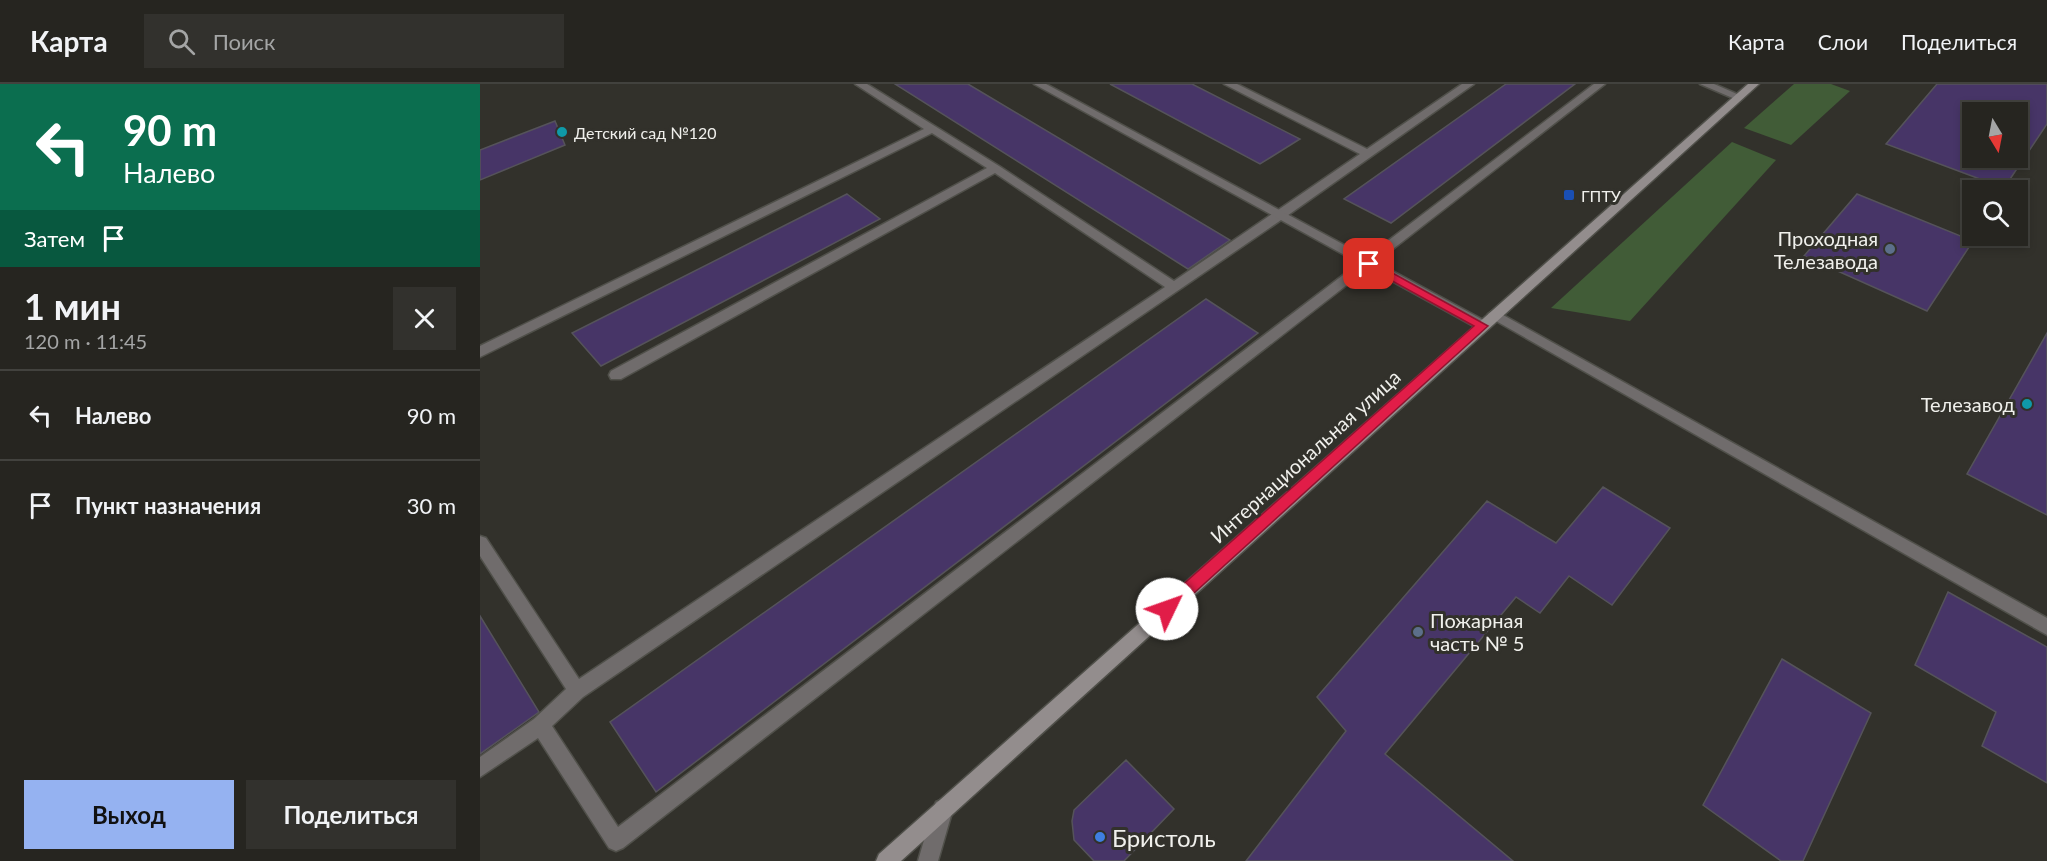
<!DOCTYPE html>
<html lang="ru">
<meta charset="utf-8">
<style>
body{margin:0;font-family:Lato,sans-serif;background:#32312d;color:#f1f3f6;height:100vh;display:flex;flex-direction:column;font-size:22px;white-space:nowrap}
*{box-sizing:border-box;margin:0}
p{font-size:20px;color:#a4a5a5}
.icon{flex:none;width:33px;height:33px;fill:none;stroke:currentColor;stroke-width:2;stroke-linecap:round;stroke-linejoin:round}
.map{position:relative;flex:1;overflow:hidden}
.drawer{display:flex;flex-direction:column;background:#262520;width:480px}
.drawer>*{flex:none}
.top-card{background:#0b6e4f;color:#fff;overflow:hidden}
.needle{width:39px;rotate:170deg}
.controls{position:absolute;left:1482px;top:18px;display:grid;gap:12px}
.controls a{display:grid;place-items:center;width:66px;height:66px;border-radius:0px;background:#262520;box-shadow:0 3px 9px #0003,0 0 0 2px #42423e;font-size:30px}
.pin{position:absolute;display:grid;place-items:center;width:51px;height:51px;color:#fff;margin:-26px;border-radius:12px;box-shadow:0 3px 9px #0006}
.me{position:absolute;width:66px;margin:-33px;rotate:48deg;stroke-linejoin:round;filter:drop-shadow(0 0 4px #0008)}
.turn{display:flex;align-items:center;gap:21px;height:126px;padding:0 24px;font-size:27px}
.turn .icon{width:78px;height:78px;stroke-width:2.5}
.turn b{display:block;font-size:42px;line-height:51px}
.then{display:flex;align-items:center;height:57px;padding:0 24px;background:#0003;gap:12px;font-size:22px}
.round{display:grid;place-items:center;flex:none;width:63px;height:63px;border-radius:0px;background:#32312d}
.head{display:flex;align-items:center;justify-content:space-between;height:102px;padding:0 24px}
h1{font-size:36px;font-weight:700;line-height:45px}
.cta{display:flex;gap:12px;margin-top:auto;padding:12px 24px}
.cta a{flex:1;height:69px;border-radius:0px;background:#95b2f1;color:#111;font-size:24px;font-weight:700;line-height:69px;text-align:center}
.cta a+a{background:#32312d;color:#f1f3f6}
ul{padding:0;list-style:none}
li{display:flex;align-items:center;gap:18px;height:90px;padding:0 24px;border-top:2px solid #42423e}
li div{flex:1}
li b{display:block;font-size:22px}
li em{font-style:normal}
header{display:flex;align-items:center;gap:36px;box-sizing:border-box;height:84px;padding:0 30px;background:#262520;border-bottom:2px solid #42423e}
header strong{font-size:28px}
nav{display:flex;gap:33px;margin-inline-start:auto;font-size:21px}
.search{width:420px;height:54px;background:#32312d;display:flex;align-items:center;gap:15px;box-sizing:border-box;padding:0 21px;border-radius:0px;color:#a4a5a5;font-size:22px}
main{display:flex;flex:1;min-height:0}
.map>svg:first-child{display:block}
.green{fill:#415c37}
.building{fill:#473567;stroke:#55535a;stroke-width:1.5;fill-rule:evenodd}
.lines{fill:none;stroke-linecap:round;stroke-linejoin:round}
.lane-casing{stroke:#50504a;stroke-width:3}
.street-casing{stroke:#50504a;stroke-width:3}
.secondary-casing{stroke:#50504a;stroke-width:3}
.lane{fill:#706c6c;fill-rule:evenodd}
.street{fill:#706c6c;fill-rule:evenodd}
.secondary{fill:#938d8d;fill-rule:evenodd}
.route{fill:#e11d48;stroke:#92132f;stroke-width:1.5}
.culture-dot{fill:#0f9aa8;stroke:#32312b;stroke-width:2}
.transit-dot{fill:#1a4fb4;stroke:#32312b;stroke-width:2}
.service-dot{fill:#5c6f8a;stroke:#32312b;stroke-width:2}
.shop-dot{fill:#3f7fe0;stroke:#32312b;stroke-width:2}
.labels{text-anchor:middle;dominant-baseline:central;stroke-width:6;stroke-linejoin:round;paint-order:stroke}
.far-poi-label{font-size:16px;fill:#f0f0ec;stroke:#32312b;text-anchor:start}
.poi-label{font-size:20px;fill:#f0f0ec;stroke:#32312b;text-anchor:end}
.street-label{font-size:20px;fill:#f0f0ec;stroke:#32312b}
.near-poi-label{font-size:24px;fill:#f0f0ec;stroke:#32312b;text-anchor:start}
</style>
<header>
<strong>Карта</strong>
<div class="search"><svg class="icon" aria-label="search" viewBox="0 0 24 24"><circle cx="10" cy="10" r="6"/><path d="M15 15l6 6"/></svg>Поиск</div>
<nav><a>Карта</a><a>Слои</a><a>Поделиться</a></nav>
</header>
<main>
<section class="drawer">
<div class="top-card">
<div class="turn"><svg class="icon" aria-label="left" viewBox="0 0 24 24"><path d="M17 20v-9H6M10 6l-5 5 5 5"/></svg><div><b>90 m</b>Налево</div></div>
<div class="then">Затем<svg class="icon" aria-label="arrive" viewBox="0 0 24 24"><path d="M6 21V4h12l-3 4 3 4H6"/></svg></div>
</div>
<div class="head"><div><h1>1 мин</h1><p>120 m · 11:45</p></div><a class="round"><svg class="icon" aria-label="close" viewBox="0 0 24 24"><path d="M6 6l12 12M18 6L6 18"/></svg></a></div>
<ul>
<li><svg class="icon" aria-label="left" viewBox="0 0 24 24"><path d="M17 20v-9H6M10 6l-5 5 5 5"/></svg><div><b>Налево</b></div><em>90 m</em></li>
<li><svg class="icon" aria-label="arrive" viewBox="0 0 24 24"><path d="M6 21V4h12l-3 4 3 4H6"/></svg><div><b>Пункт назначения</b></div><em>30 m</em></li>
</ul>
<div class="cta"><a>Выход</a><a>Поделиться</a></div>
</section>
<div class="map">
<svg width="1567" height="777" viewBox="0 0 1567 777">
<rect width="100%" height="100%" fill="#32312b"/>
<g class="green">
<path d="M 1314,0 L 1351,0 L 1370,7 L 1311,61 L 1264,44 Z"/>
<path d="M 1252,58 L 1296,76 L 1150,237 L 1071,224 Z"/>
</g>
<g class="building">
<path d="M 415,0 L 488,0 L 750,156 L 708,185 Z"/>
<path d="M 630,0 L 712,0 L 820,55 L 780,80 Z"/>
<path d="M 1026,0 L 1095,0 L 911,139 L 864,115 Z"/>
<path d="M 1457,0 L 1567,0 L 1567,40 L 1524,104 L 1406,60 ZM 1492,28 L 1538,28 L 1538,74 L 1492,74 Z"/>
<path d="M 75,37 L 85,61 L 0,96 L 0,66 Z"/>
<path d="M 367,110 L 400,135 L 121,282 L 92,249 Z"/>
<path d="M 1377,110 L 1493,157 L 1447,227 L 1324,172 Z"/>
<path d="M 726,215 L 778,249 L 176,708 L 130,638 Z"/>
<path d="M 1567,249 L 1567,431 L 1487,390 Z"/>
<path d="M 1123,403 L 1190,444 L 1132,521 L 1089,492 L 1060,529 L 1036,513 L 905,670 L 1033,777 L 766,777 L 866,647 L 837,613 L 1007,417 L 1076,459 Z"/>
<path d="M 1468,508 L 1567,563 L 1567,699 L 1502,662 L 1516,628 L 1435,581 Z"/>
<path d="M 0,532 L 59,628 L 0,670 Z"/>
<path d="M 1302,575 L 1391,629 L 1323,777 L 1301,777 L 1223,721 Z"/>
<path d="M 646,676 L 694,725 L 644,777 L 614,777 L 594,756 L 592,737 L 594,726 Z"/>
</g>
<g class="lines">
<defs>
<g id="lane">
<path d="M 375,0 L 387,0 L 519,82 L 694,197 L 880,70 L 744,0 L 757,0 L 887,65 L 982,0 L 994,0 L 804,134 L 103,613 L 72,642 L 138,743 L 1114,0 L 1125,0 L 143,764 L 136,767 L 129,764 L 58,654 L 0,693 L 0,673 L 54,635 L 86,605 L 0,472 L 0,452 L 6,454 L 99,595 L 685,203 L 515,89 L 141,295 L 131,295 L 129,291 L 131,287 L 507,84 L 452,49 L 0,273 L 0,262 L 444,45 Z"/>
<path d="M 1220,0 L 1234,0 L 1264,13 L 1255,15 Z"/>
<path d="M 1014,226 L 1567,534 L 1567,551 L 1009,233 L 1008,230 Z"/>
</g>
<g id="street">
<path d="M 554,0 L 566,0 L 1007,238 L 1009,241 L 1002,246 L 997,244 Z"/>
<path d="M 463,715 L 470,718 L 473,725 L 458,777 L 438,777 L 453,725 L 456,718 Z"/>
</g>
<path id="secondary" d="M 1268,0 L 1279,0 L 421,777 L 396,777 L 399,770 Z"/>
</defs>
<use href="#lane" class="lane-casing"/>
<use href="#street" class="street-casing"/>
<use href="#secondary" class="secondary-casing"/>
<use href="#lane" class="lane"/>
<use href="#street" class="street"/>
<use href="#secondary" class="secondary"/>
</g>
<path class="route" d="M 889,176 L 1008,242 L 692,529 L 681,529 L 679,525 L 681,520 L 994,242 L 885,182 L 884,180 Z"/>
<g class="culture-dot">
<circle cx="82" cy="48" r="6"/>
<circle cx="1547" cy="320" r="6"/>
</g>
<rect class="transit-dot" x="1083" y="105" width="12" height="12" rx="3"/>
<g class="service-dot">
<circle cx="1410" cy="165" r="6"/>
<circle cx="938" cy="548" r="6"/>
</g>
<circle class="shop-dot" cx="620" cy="753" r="6"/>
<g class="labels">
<g class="far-poi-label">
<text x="94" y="48">Детский сад №120</text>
<text x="1101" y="111">ГПТУ</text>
</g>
<g class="poi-label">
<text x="1398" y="154">Проходная<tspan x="1398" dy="23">Телезавода</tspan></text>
<text x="1535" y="320">Телезавод</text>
<text x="950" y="536" text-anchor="start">Пожарная<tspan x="950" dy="23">часть № 5</tspan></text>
</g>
<g class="street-label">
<text transform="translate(825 372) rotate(-42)">Интернациональная улица</text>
</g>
<g class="near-poi-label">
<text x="632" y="753">Бристоль</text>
</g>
</g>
</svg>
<div class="controls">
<a><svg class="needle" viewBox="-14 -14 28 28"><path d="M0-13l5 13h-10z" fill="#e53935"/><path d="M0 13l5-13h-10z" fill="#a4a5a5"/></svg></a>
<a><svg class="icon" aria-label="search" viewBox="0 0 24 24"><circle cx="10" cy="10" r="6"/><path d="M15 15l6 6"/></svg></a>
</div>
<div class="pin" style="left:889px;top:180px;background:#d93025"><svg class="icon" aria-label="arrive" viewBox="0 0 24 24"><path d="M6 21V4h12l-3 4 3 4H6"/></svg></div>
<svg class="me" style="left:687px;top:525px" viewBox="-20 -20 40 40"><circle r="19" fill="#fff"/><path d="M0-13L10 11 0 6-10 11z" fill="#e11d48"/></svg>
</div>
</main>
